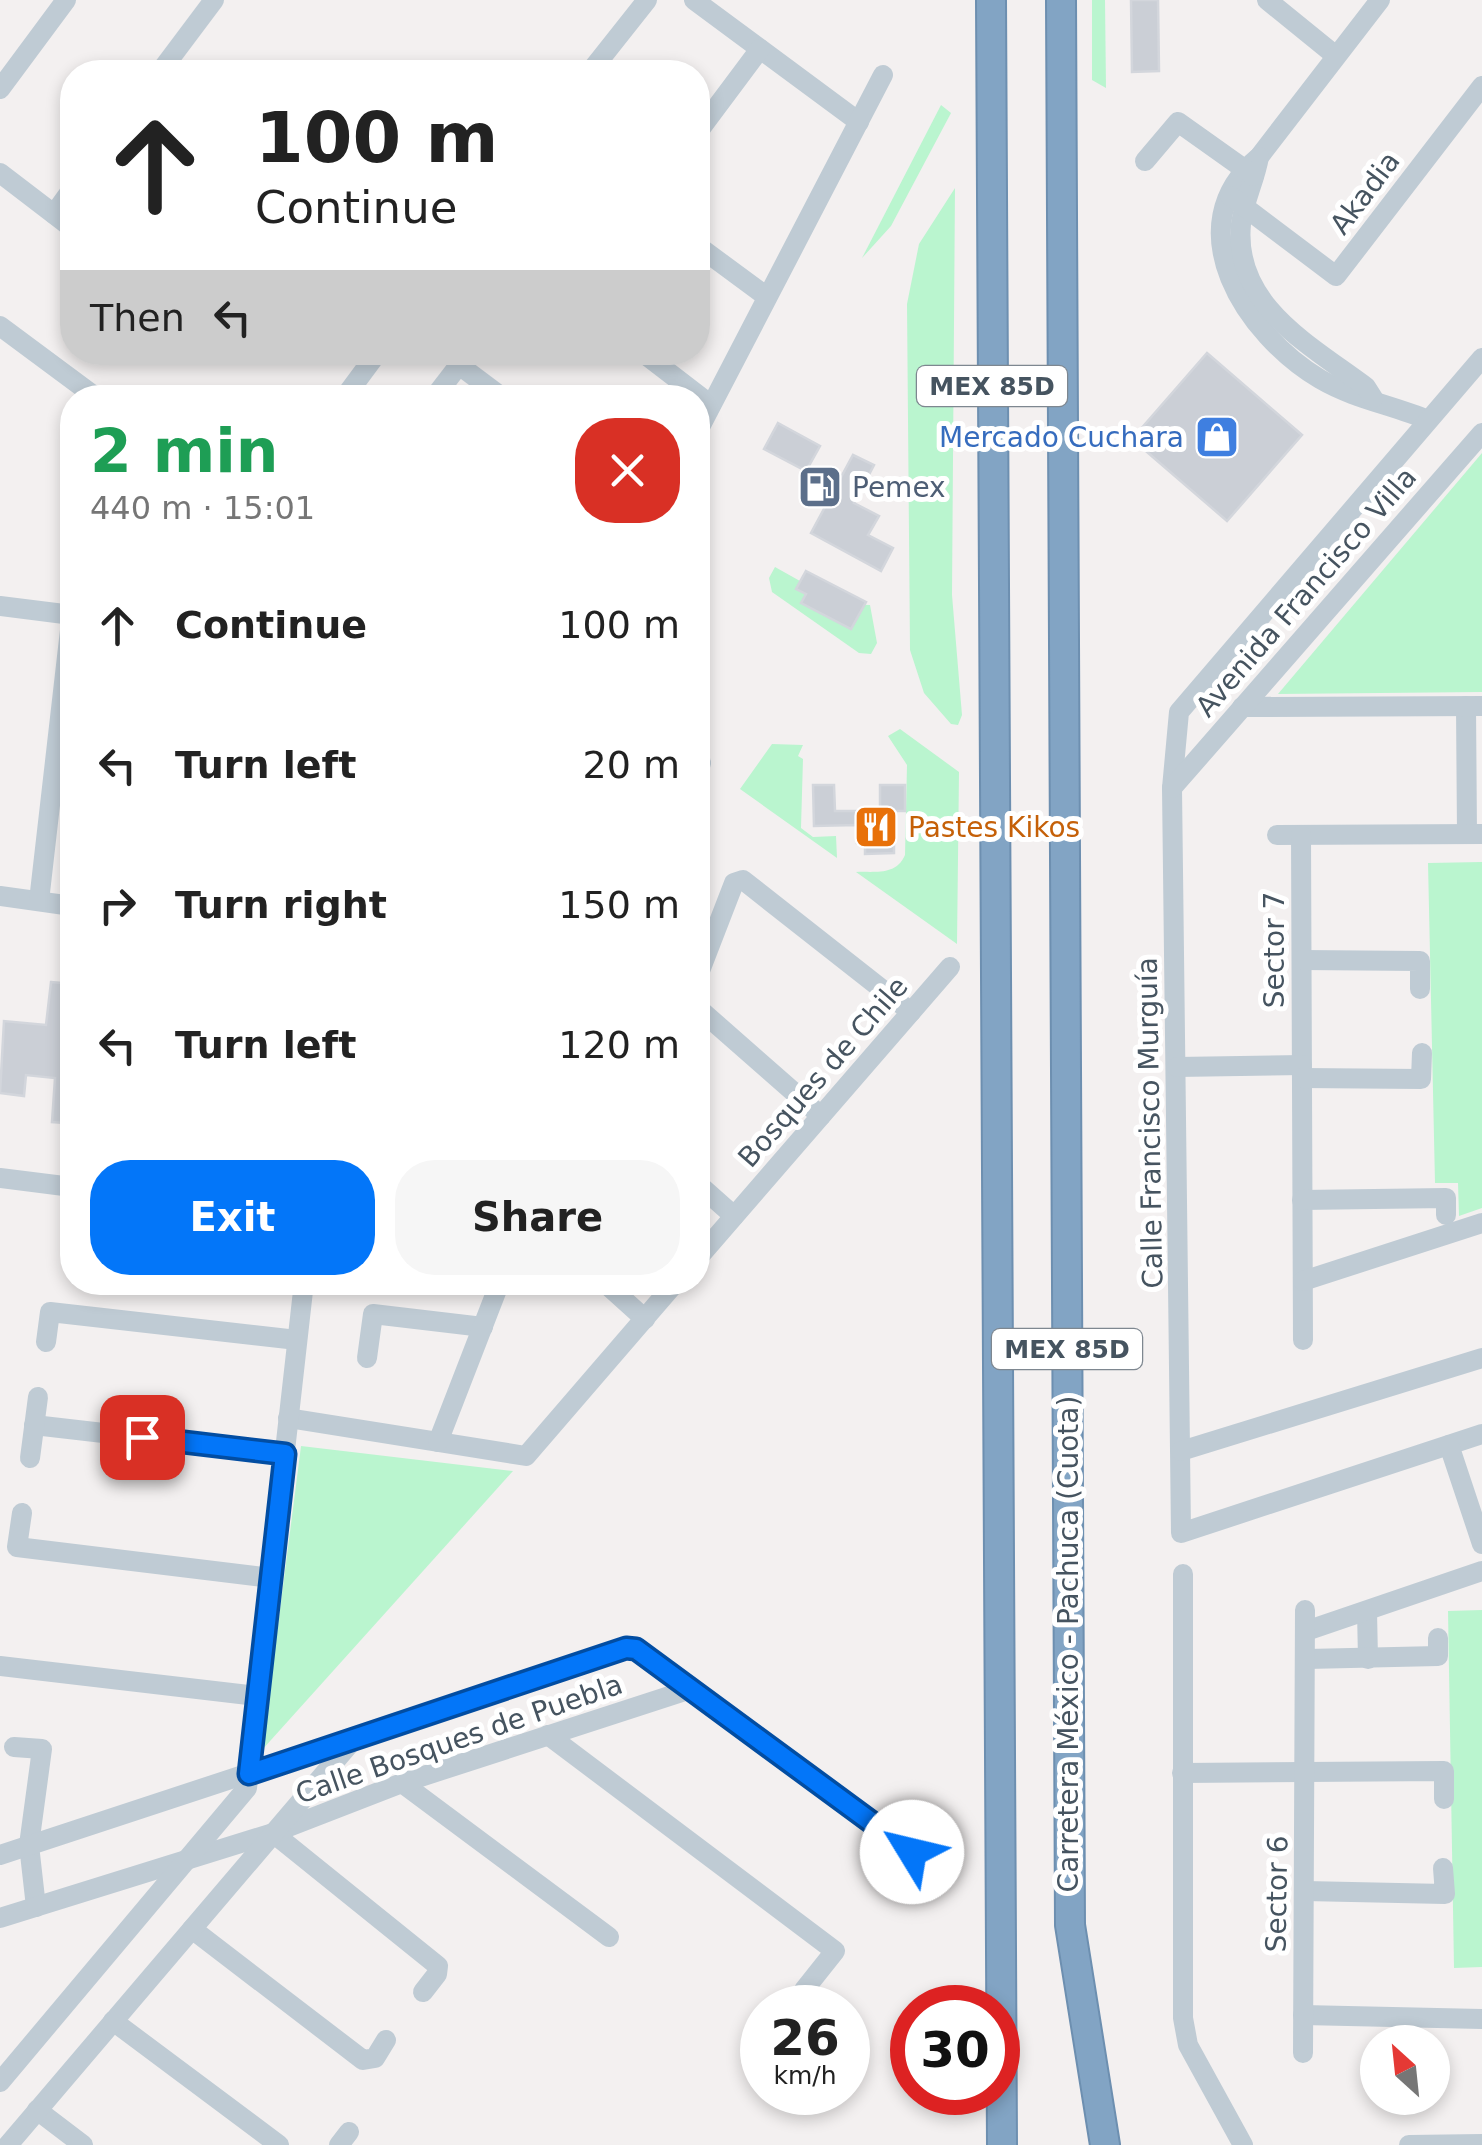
<!DOCTYPE html>
<meta charset="utf-8">
<style>
body{margin:0;font-family:"DejaVu Sans",sans-serif;background:#f6f6f6;color:#222;height:100vh;display:flex;flex-direction:column;font-size:38px;white-space:nowrap}
*{box-sizing:border-box;margin:0}
p{font-size:32px;color:#767676}
.icon{flex:none;width:55px;height:55px;fill:none;stroke:currentColor;stroke-width:2;stroke-linecap:round;stroke-linejoin:round}
.map{position:relative;flex:1;overflow:hidden}
.drawer{position:absolute;left:60px;top:385px;width:650px;height:910px;display:flex;flex-direction:column;background:#fff;border-radius:40px;box-shadow:0 5px 15px #0003}
.drawer>*{flex:none}
.top-card{position:absolute;left:60px;top:60px;width:650px;height:305px;border-radius:40px;box-shadow:0 5px 15px #0003;background:#fff;color:#222;overflow:hidden}
.needle{width:65px;rotate:333deg}
.buttons{position:absolute;left:1360px;top:2025px;display:grid;gap:20px}
.buttons a{display:grid;place-items:center;width:90px;height:90px;border-radius:50%;background:#fff;box-shadow:0 5px 15px #0003;font-size:50px}
.speed{position:absolute;left:740px;top:1985px;display:flex;gap:20px;font-size:50px;font-weight:700;text-align:center}
.speed>*{display:grid;place-content:center;width:130px;height:130px;border-radius:50%;background:#fff;box-shadow:0 5px 15px #0003;line-height:1}
.speed small{font-size:25px;font-weight:400}
.speed .limit{border:15px solid #d22;background:#fff;color:#111}
.pin{position:absolute;display:grid;place-items:center;width:85px;height:85px;color:#fff;margin:-42px;border-radius:20px;box-shadow:0 5px 15px #0006}
.me{position:absolute;width:110px;margin:-55px;rotate:306deg;stroke-linejoin:round;filter:drop-shadow(0 0 8px #0008)}
.turn{display:flex;align-items:center;gap:35px;height:210px;padding:0 30px;font-size:45px}
.turn .icon{width:130px;height:130px;stroke-width:2.5}
.turn b{display:block;font-size:70px;line-height:85px}
.then{display:flex;align-items:center;height:95px;padding:0 30px;background:#0003;gap:20px;font-size:38px}
.round{display:grid;place-items:center;flex:none;width:105px;height:105px;border-radius:40px;background:#f6f6f6}
.head{display:flex;align-items:center;justify-content:space-between;height:170px;padding:0 30px}
h1{font-size:60px;font-weight:700;line-height:75px;color:#1e9e55}
.cta{display:flex;gap:20px;margin-top:auto;padding:20px 30px}
.cta a{flex:1;height:115px;border-radius:40px;background:#0376f9;color:#fff;font-size:40px;font-weight:700;line-height:115px;text-align:center}
.cta a+a{background:#f6f6f6;color:#222}
ul{padding:0;list-style:none}
li{display:flex;align-items:center;gap:30px;height:140px;padding:0 30px}
li div{flex:1}
li b{display:block;font-size:38px}
li em{font-style:normal}
.map>svg:first-child{display:block}
.green{fill:#baf5cf}
.building{fill:#cbcfd6;stroke:#d3d6dc;stroke-width:2.5}
.lines{fill:none;stroke-linecap:round;stroke-linejoin:round}
.highway-casing{stroke:#6d8fb0;stroke-width:32}
.minor{stroke:#bfcbd4;stroke-width:20}
.highway{stroke:#82a4c4;stroke-width:28}
.route-casing{stroke:#024da2;stroke-width:25}
.route{stroke:#0376f9;stroke-width:18}
.labels{text-anchor:middle;dominant-baseline:central;stroke-width:10;stroke-linejoin:round;paint-order:stroke}
.shield{fill:#fff;stroke:#7e8790;stroke-width:2.5}
.shield-label{font-size:25px;font-weight:bold;fill:#465460}
.street-label{font-size:28px;fill:#465460;stroke:#fff}
.shop-label{font-size:28px;fill:#366cbe;stroke:#fff;text-anchor:end}
.service-label{font-size:28px;fill:#4e5e75;stroke:#fff;text-anchor:start}
.food-label{font-size:28px;fill:#c56008;stroke:#fff;text-anchor:start}
</style>
<div class="map">
<svg width="1482" height="2145" viewBox="0 0 1482 2145">
<rect width="100%" height="100%" fill="#f3f0f0"/>
<g class="green">
<path d="M 1092,0 L 1105,0 L 1106,88 L 1092,80 Z"/>
<path d="M 941,105 L 951,113 L 891,226 L 862,258 Z"/>
<path d="M 955,188 L 952,595 L 962,715 L 958,725 L 951,724 L 924,693 L 910,650 L 907,304 L 919,244 Z"/>
<path d="M 1482,453 L 1482,692 L 1278,694 Z"/>
<path d="M 775,567 L 800,581 L 796,589 L 806,594 L 802,603 L 870,605 L 877,643 L 871,654 L 859,653 L 772,592 L 769,578 Z"/>
<path d="M 900,729 L 959,772 L 957,944 L 856,872 C 875,871 896,876 905,855 L 907,765 L 888,736 Z"/>
<path d="M 772,744 L 803,745 L 798,756 L 803,759 L 801,828 L 813,837 L 836,836 L 837,858 L 740,789 Z"/>
<path d="M 1482,862 L 1482,1208 L 1459,1216 L 1458,1183 L 1435,1183 L 1428,863 Z"/>
<path d="M 301,1446 L 513,1471 L 262,1750 Z"/>
<path d="M 1482,1610 L 1482,1967 L 1454,1968 L 1448,1611 Z"/>
</g>
<g class="building">
<path d="M 1131,0 L 1158,0 L 1159,71 L 1132,72 Z"/>
<path d="M 1207,353 L 1302,435 L 1227,521 L 1132,439 Z"/>
<path d="M 778,423 L 820,446 L 806,471 L 764,449 Z"/>
<path d="M 853,455 L 874,465 L 854,503 L 879,516 L 868,535 L 893,548 L 881,571 L 811,533 Z"/>
<path d="M 806,571 L 866,602 L 851,629 L 801,603 L 806,594 L 796,589 Z"/>
<path d="M 813,785 L 834,785 L 835,811 L 880,811 L 880,785 L 905,785 L 905,811 L 894,811 L 894,853 L 865,854 L 865,843 L 857,843 L 857,825 L 814,826 Z"/>
<path d="M 51,982 L 72,984 L 68,1086 L 72,1086 L 72,1108 L 66,1108 L 64,1123 L 52,1122 L 55,1078 L 26,1075 L 24,1096 L 0,1093 L 4,1021 L 46,1025 Z"/>
</g>
<g class="lines">
<defs>
<g id="highway">
<path d="M 991,0 L 1002,2145"/>
<path d="M 1061,0 L 1070,1925 L 1105,2145"/>
</g>
</defs>
<use href="#highway" class="highway-casing"/>
<g class="minor">
<path d="M 694,0 L 859,122"/>
<path d="M 1267,0 L 1336,56"/>
<path d="M 1380,0 L 1259,157 C 1174,227 1247,336 1320,379 C 1354,399 1392,405 1428,420"/>
<path d="M 160,72 L 214,0"/>
<path d="M 590,72 L 647,0"/>
<path d="M 0,89 L 66,0"/>
<path d="M 698,132 L 760,49"/>
<path d="M 1259,157 C 1255,180 1244,201 1241,224 C 1233,305 1310,345 1366,387 L 1373,398"/>
<path d="M 1145,161 L 1178,122 L 1254,176"/>
<path d="M 0,173 L 72,228"/>
<path d="M 1230,196 L 1336,276 L 1482,86"/>
<path d="M 54,214 L 72,189"/>
<path d="M 698,246 L 767,297"/>
<path d="M 0,326 L 97,398"/>
<path d="M 642,352 L 711,405"/>
<path d="M 1482,358 L 1179,712 L 1172,788 L 1181,1533 L 1482,1434"/>
<path d="M 459,365 L 503,398"/>
<path d="M 439,391 L 469,352"/>
<path d="M 344,398 L 378,352"/>
<path d="M 698,431 L 883,75"/>
<path d="M 0,606 L 72,615"/>
<path d="M 1466,706 L 1467,834"/>
<path d="M 1242,707 L 1482,706"/>
<path d="M 698,773 L 701,763"/>
<path d="M 1172,788 L 1482,433"/>
<path d="M 1277,835 L 1482,834"/>
<path d="M 1301,835 L 1303,1340"/>
<path d="M 0,896 L 72,906"/>
<path d="M 39,901 L 72,613"/>
<path d="M 1302,960 L 1420,961 L 1420,989"/>
<path d="M 698,976 L 734,883 L 743,880 L 911,1012"/>
<path d="M 698,1008 L 821,1116"/>
<path d="M 1177,1067 L 1302,1065"/>
<path d="M 1302,1078 L 1421,1079 L 1422,1053"/>
<path d="M 0,1178 L 72,1187"/>
<path d="M 698,1184 L 734,1216"/>
<path d="M 1302,1200 L 1446,1198 L 1446,1215"/>
<path d="M 698,1258 L 950,967"/>
<path d="M 1303,1281 L 1482,1223"/>
<path d="M 604,1282 L 645,1319"/>
<path d="M 46,1342 L 50,1312 L 297,1340"/>
<path d="M 367,1358 L 373,1314 L 483,1327"/>
<path d="M 288,1418 L 526,1456 L 676,1282"/>
<path d="M 34,1425 L 285,1454"/>
<path d="M 438,1442 L 500,1282"/>
<path d="M 1449,1445 L 1482,1544"/>
<path d="M 1181,1451 L 1482,1358"/>
<path d="M 30,1458 L 38,1397"/>
<path d="M 22,1513 L 17,1547 L 271,1578"/>
<path d="M 1183,1574 L 1183,2018 L 1188,2045 L 1243,2145"/>
<path d="M 1367,1611 L 1368,1659"/>
<path d="M 1306,1631 L 1482,1571"/>
<path d="M 1307,1659 L 1438,1656 L 1438,1638"/>
<path d="M 0,1666 L 257,1696"/>
<path d="M 548,1735 L 835,1951 L 804,1990"/>
<path d="M 14,1747 L 42,1749 L 29,1845 L 36,1907"/>
<path d="M 1182,1773 L 1444,1771 L 1444,1799"/>
<path d="M 402,1783 L 609,1937"/>
<path d="M 273,1833 L 438,1966 L 437,1974 L 423,1992"/>
<path d="M 0,1855 L 626,1649 L 636,1649 L 912,1852"/>
<path d="M 1305,1891 L 1445,1894 L 1443,1868"/>
<path d="M 0,1918 L 273,1833 L 402,1783 L 691,1689"/>
<path d="M 192,1929 L 363,2060 L 375,2058 L 386,2040"/>
<path d="M 1303,2015 L 1482,2019"/>
<path d="M 113,2021 L 279,2145"/>
<path d="M 1303,2053 L 1305,1610"/>
<path d="M 0,2082 L 247,1788 L 304,1282"/>
<path d="M 37,2110 L 83,2145"/>
<path d="M 8,2145 L 353,1740"/>
<path d="M 339,2145 L 349,2132"/>
<path d="M 1409,2145 L 1482,2144"/>
</g>
<use href="#highway" class="highway"/>
</g>
<g class="lines">
<defs>
<path id="route" d="M 142,1437 L 285,1454 L 249,1774 L 626,1648 L 636,1649 L 912,1852"/>
</defs>
<use href="#route" class="route-casing"/>
<use href="#route" class="route"/>
</g>
<defs>
<symbol id="shop-square" viewBox="-11 -11 22 22"><rect x="-9" y="-9" width="18" height="18" rx="4" fill="#3f7fe0" stroke="#fff"/><path d="M-5-2.5h2.3a2.7 3.5 0 0 1 5.4 0H5L5.5 6h-11ZM-1.5-2.5h3a1.5 2.3 0 0 0-3 0Z" fill="#fff"/></symbol>
<symbol id="fuel-square" viewBox="-11 -11 22 22"><rect x="-9" y="-9" width="18" height="18" rx="4" fill="#5c6f8a" stroke="#fff"/><path d="M-5.5-6h7V0h2V4h1.3V-2.5L3-4.5l.8-.8L6-3V5H2.5V1h-1V6h-7ZM-4.2-4.7v3.2H.2V-4.7Z" fill="#fff"/></symbol>
<symbol id="restaurant-square" viewBox="-11 -11 22 22"><rect x="-9" y="-9" width="18" height="18" rx="4" fill="#e8710a" stroke="#fff"/><path d="M-5-6h1v4h1v-4h1v4h1v-4h1v5L-1.5 .5V6h-2V.5L-5-1ZM5-6V6H3V1.5H1.5Q1.5-4 5-6Z" fill="#fff"/></symbol>
</defs>
<g fill-rule="evenodd">
<use href="#shop-square" x="1192" y="412" width="50" height="50"/>
<use href="#fuel-square" x="795" y="462" width="50" height="50"/>
<use href="#restaurant-square" x="851" y="802" width="50" height="50"/>
</g>
<g class="labels">
<g class="shield">
<rect x="917" y="366" width="150" height="40" rx="8"/>
<rect x="992" y="1329" width="150" height="40" rx="8"/>
</g>
<g class="shield-label">
<text x="992" y="386">MEX 85D</text>
<text x="1067" y="1349">MEX 85D</text>
</g>
<g class="street-label">
<text transform="translate(1365 193) rotate(-53)">Akadia</text>
<text transform="translate(1306 592) rotate(-49)">Avenida Francisco Villa</text>
<text transform="translate(1274 950) rotate(-90)">Sector 7</text>
<text transform="translate(823 1072) rotate(-49)">Bosques de Chile</text>
<text transform="translate(1150 1123) rotate(-91)">Calle Francisco Murguía</text>
<text transform="translate(1068 1644) rotate(-90)">Carretera México - Pachuca (Cuota)</text>
<text transform="translate(459 1739) rotate(-19)">Calle Bosques de Puebla</text>
<text transform="translate(1277 1894) rotate(-89)">Sector 6</text>
</g>
<g class="shop-label">
<text x="1184" y="437">Mercado Cuchara</text>
</g>
<g class="service-label">
<text x="852" y="487">Pemex</text>
</g>
<g class="food-label">
<text x="908" y="827">Pastes Kikos</text>
</g>
</g>
</svg>
<div class="buttons">
<a><svg class="needle" viewBox="-14 -14 28 28"><path d="M0-13l5 13h-10z" fill="#e53935"/><path d="M0 13l5-13h-10z" fill="#767676"/></svg></a>
</div>
<div class="speed"><div>26<small>km/h</small></div><div class="limit">30</div></div>
<div class="pin" style="left:142px;top:1437px;background:#d93025"><svg class="icon" aria-label="arrive" viewBox="0 0 24 24"><path d="M6 21V4h12l-3 4 3 4H6"/></svg></div>
<svg class="me" style="left:912px;top:1852px" viewBox="-20 -20 40 40"><circle r="19" fill="#fff"/><path d="M0-13L10 11 0 6-10 11z" fill="#0376f9"/></svg>
<div class="top-card">
<div class="turn"><svg class="icon" aria-label="ahead" viewBox="0 0 24 24"><path d="M12 20V5M6 11l6-6 6 6"/></svg><div><b>100 m</b>Continue</div></div>
<div class="then">Then<svg class="icon" aria-label="left" viewBox="0 0 24 24"><path d="M17 20v-9H6M10 6l-5 5 5 5"/></svg></div>
</div>
<section class="drawer">
<div class="head"><div><h1>2 min</h1><p>440 m · 15:01</p></div><a class="round" style="background:#d93025;color:#fff"><svg class="icon" aria-label="close" viewBox="0 0 24 24"><path d="M6 6l12 12M18 6L6 18"/></svg></a></div>
<ul>
<li><svg class="icon" aria-label="ahead" viewBox="0 0 24 24"><path d="M12 20V5M6 11l6-6 6 6"/></svg><div><b>Continue</b></div><em>100 m</em></li>
<li><svg class="icon" aria-label="left" viewBox="0 0 24 24"><path d="M17 20v-9H6M10 6l-5 5 5 5"/></svg><div><b>Turn left</b></div><em>20 m</em></li>
<li><svg class="icon" aria-label="right" viewBox="0 0 24 24"><path d="M7 20v-9h11M14 6l5 5-5 5"/></svg><div><b>Turn right</b></div><em>150 m</em></li>
<li><svg class="icon" aria-label="left" viewBox="0 0 24 24"><path d="M17 20v-9H6M10 6l-5 5 5 5"/></svg><div><b>Turn left</b></div><em>120 m</em></li>
</ul>
<div class="cta"><a>Exit</a><a>Share</a></div>
</section>
</div>
